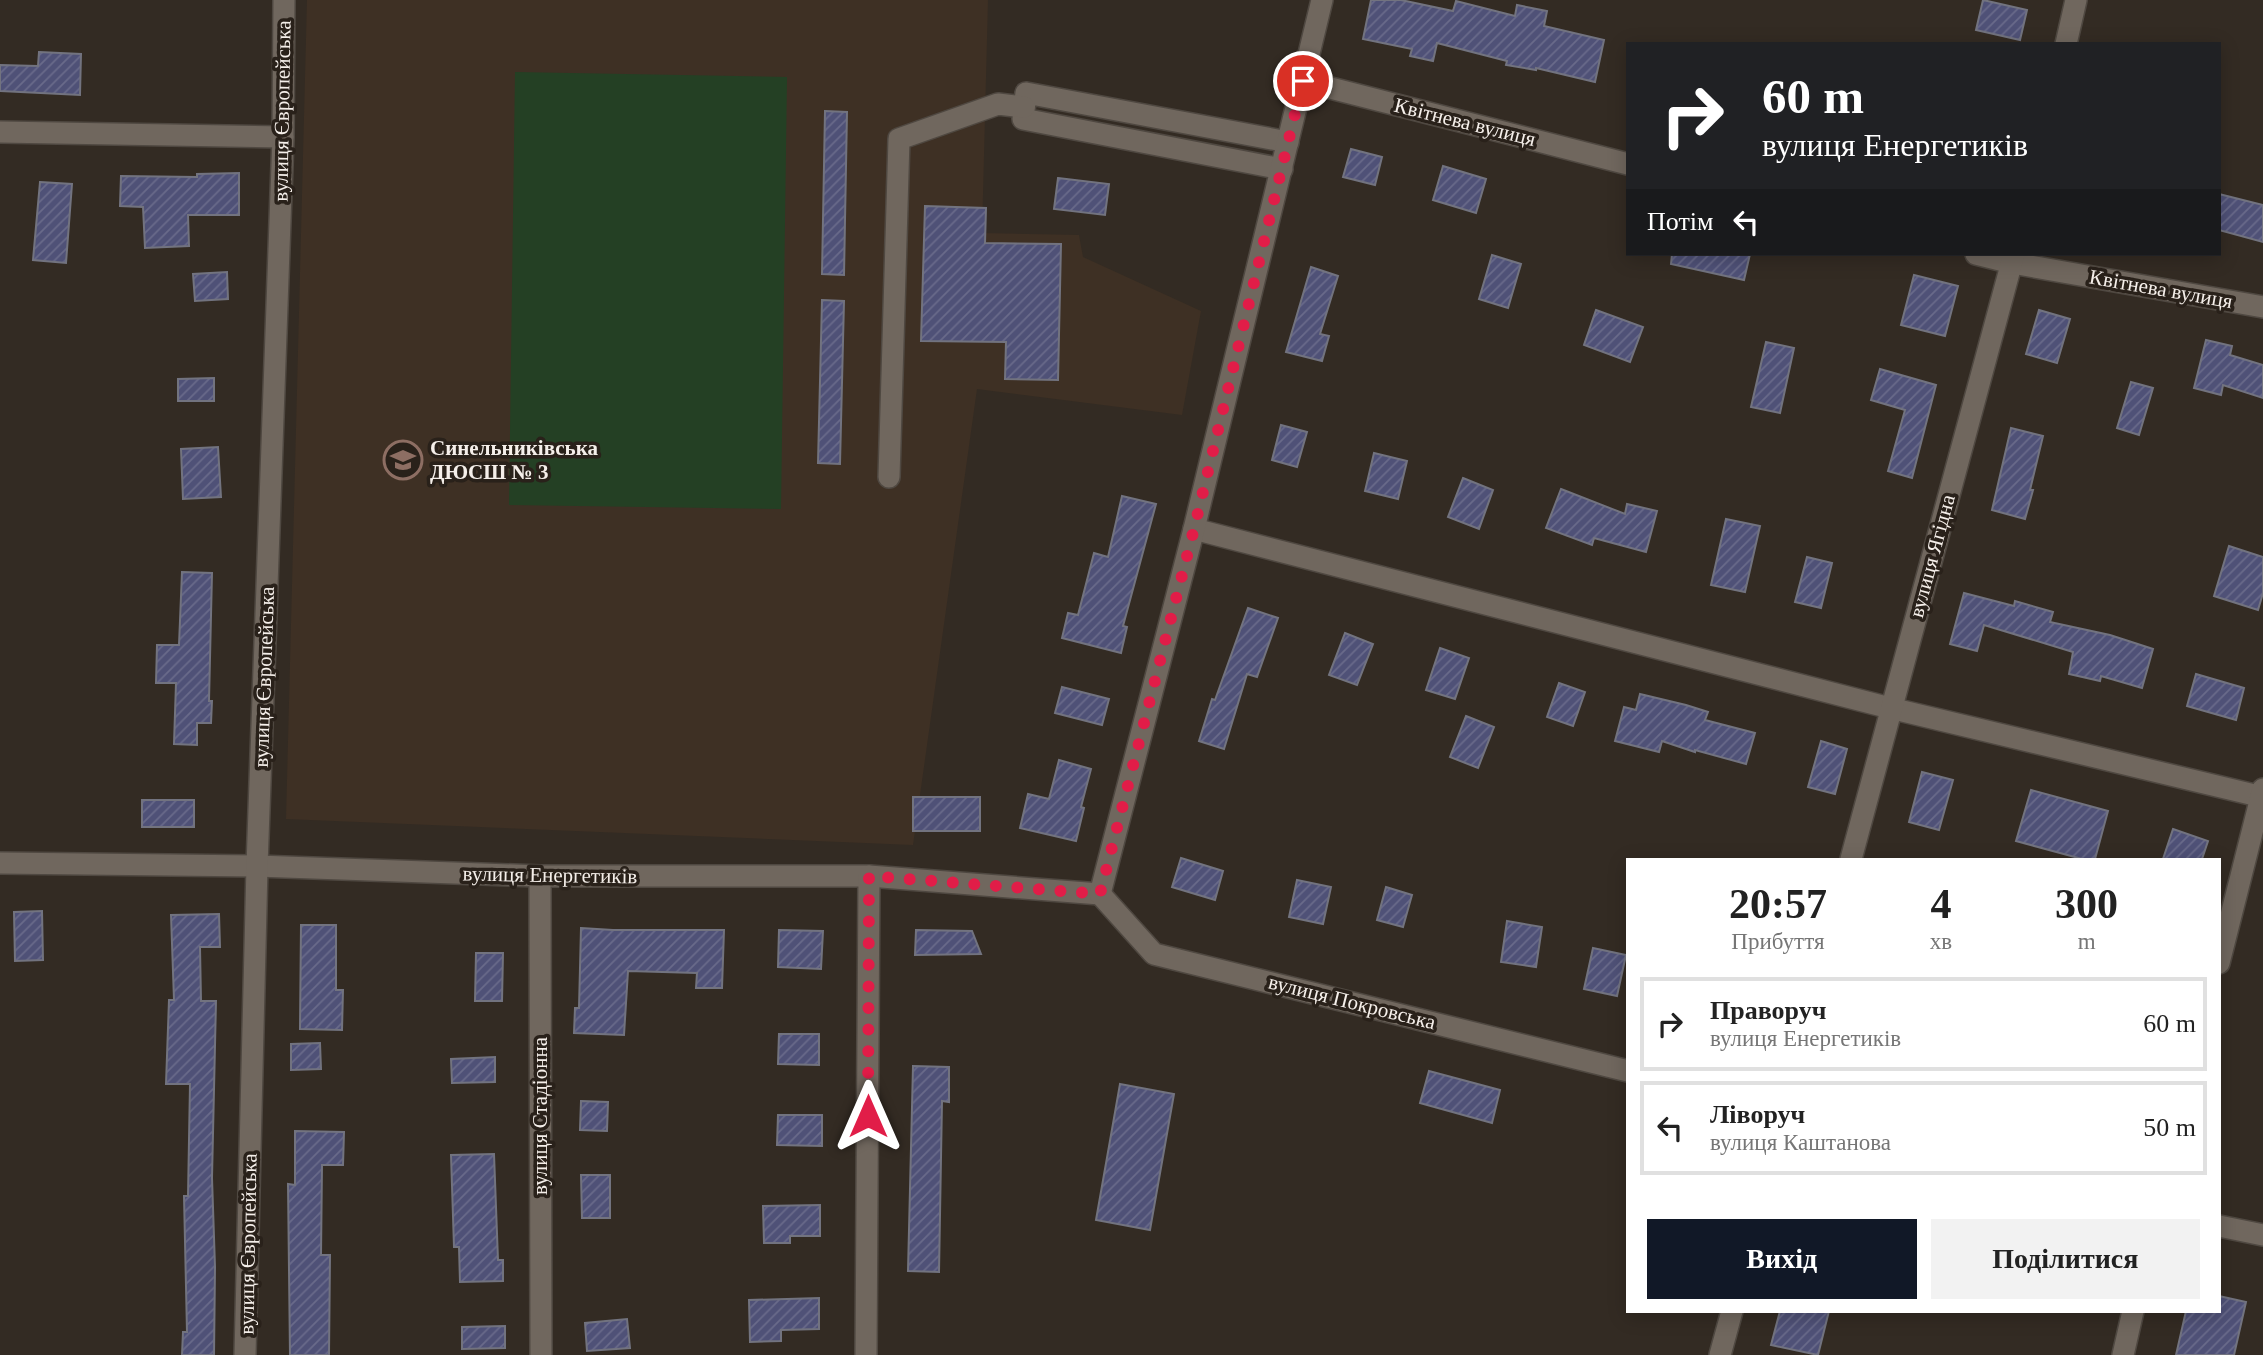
<!DOCTYPE html>
<html lang="uk">
<meta charset="utf-8">
<style>
body{margin:0;font-family:"Times New Roman",serif;background:#f2f2f2;color:#222;height:100vh;display:flex;flex-direction:column;font-size:26px;white-space:nowrap}
*{box-sizing:border-box;margin:0}
p{font-size:23px;color:#767676}
.icon{flex:none;width:38px;height:38px;fill:none;stroke:currentColor;stroke-width:2;stroke-linecap:round;stroke-linejoin:round}
.map{position:relative;flex:1;overflow:hidden}
.drawer{position:absolute;left:1626px;top:858px;width:595px;height:455px;display:flex;flex-direction:column;background:#fff;border-radius:0px;box-shadow:0 4px 18px #0003}
.drawer>*{flex:none}
.top-card{position:absolute;left:1626px;top:42px;width:595px;height:214px;border-radius:0px;box-shadow:0 4px 18px #0003;background:#202124;color:#fff;overflow:hidden}
.pin{position:absolute;display:grid;place-items:center;width:60px;height:60px;color:#fff;margin:-30px;border:4px solid #fff;border-radius:50%;box-shadow:0 2px 7px #0007}
.me{position:absolute;width:77px;margin:-38px;rotate:0deg;stroke-linejoin:round;filter:drop-shadow(0 0 5px #0008)}
.turn{display:flex;align-items:center;gap:24px;height:147px;padding:0 21px;font-size:32px}
.turn .icon{width:91px;height:91px;stroke-width:2.5}
.turn b{display:block;font-size:49px;line-height:60px}
.then{display:flex;align-items:center;height:66px;padding:0 21px;background:#0003;gap:14px;font-size:26px}
.eta{display:flex;justify-content:space-evenly;align-items:center;height:119px;text-align:center}
.eta b{font-size:42px;font-weight:800;line-height:49px}
.cta{display:flex;gap:14px;margin-top:auto;padding:14px 21px}
.cta a{flex:1;height:80px;border-radius:0px;background:#111827;color:#fff;font-size:28px;font-weight:800;line-height:80px;text-align:center}
.cta a+a{background:#f2f2f2;color:#222}
ul{padding:0;list-style:none}
li{display:flex;align-items:center;gap:21px;height:94px;margin:0 14px 10px;padding:0 7px;border:4px solid #e0e0e0;border-radius:0px}
li div{flex:1}
li b{display:block;font-size:26px}
li em{font-style:normal}
.map>svg:first-child{display:block}
.built{fill:#3e3024}
.green{fill:#244024}
.building{fill:url(#building-hatch);stroke:#72737f;stroke-width:2}
.lines{fill:none;stroke-linecap:round;stroke-linejoin:round}
.minor-casing{stroke:#4f4841;stroke-width:24}
.minor{stroke:#70675e;stroke-width:21}
.route{stroke:#e11d48;stroke-width:12;stroke-dasharray:0 21.6}
.labels{text-anchor:middle;dominant-baseline:central;stroke-width:7;stroke-linejoin:round;paint-order:stroke}
.street-label{font-size:21px;fill:#f5efea;stroke:#29211a}
.poi-label{font-size:21px;font-weight:bold;fill:#f5efea;stroke:#29211a;text-anchor:start}
</style>
<div class="map">
<svg width="2263" height="1355" viewBox="0 0 2263 1355">
<defs>
<pattern id="building-hatch" width="6" height="6" patternUnits="userSpaceOnUse" patternTransform="scale(1.75)"><rect width="6" height="6" fill="#4f5177"/><path d="M-1 1l2-2M0 6l6-6M5 7l2-2" fill="none" stroke="#696a8a"/></pattern>
</defs>
<rect width="100%" height="100%" fill="#332b23"/>
<path class="built" d="M 307,0 L 988,0 L 982,233 L 1079,235 L 1083,257 L 1201,311 L 1182,415 L 977,389 L 913,845 L 286,819 Z"/>
<path class="green" d="M 515,72 L 787,77 L 781,509 L 509,505 Z"/>
<g class="building">
<path d="M 1371,0 L 1401,0 L 1453,11 L 1456,1 L 1515,16 L 1517,5 L 1547,11 L 1544,26 L 1604,40 L 1595,82 L 1536,68 L 1536,70 L 1506,65 L 1507,61 L 1437,43 L 1433,61 L 1410,56 L 1412,49 L 1363,39 Z"/>
<path d="M 1983,0 L 2027,10 L 2020,40 L 1976,30 Z"/>
<path d="M 39,52 L 81,54 L 80,95 L 0,91 L 0,65 L 38,66 Z"/>
<path d="M 825,111 L 847,112 L 844,275 L 822,274 Z"/>
<path d="M 1351,149 L 1382,157 L 1375,185 L 1343,177 Z"/>
<path d="M 1443,166 L 1486,179 L 1476,213 L 1433,200 Z"/>
<path d="M 239,173 L 239,215 L 188,215 L 189,246 L 145,248 L 143,207 L 120,206 L 121,176 L 197,177 L 197,174 Z"/>
<path d="M 1058,178 L 1109,184 L 1105,215 L 1054,209 Z"/>
<path d="M 40,182 L 72,184 L 66,263 L 33,260 Z"/>
<path d="M 2219,194 L 2263,205 L 2263,242 L 2219,230 Z"/>
<path d="M 925,206 L 986,208 L 985,243 L 1061,244 L 1058,380 L 1005,379 L 1006,342 L 921,341 Z"/>
<path d="M 1672,254 L 1750,254 L 1744,280 L 1671,264 Z"/>
<path d="M 1492,255 L 1521,264 L 1508,308 L 1479,299 Z"/>
<path d="M 1311,267 L 1338,276 L 1320,334 L 1329,336 L 1322,361 L 1286,352 Z"/>
<path d="M 227,272 L 228,299 L 195,301 L 193,274 Z"/>
<path d="M 1914,275 L 1958,286 L 1945,336 L 1901,325 Z"/>
<path d="M 822,300 L 844,301 L 840,464 L 818,463 Z"/>
<path d="M 1596,310 L 1643,327 L 1630,362 L 1584,345 Z"/>
<path d="M 2039,310 L 2070,319 L 2057,363 L 2026,354 Z"/>
<path d="M 2206,340 L 2232,346 L 2230,355 L 2263,365 L 2263,398 L 2223,385 L 2221,395 L 2194,388 Z"/>
<path d="M 1766,342 L 1794,348 L 1780,413 L 1751,407 Z"/>
<path d="M 1880,369 L 1936,385 L 1912,478 L 1888,471 L 1905,410 L 1871,400 Z"/>
<path d="M 214,378 L 214,401 L 178,401 L 178,379 Z"/>
<path d="M 2131,382 L 2153,388 L 2139,435 L 2117,428 Z"/>
<path d="M 1281,425 L 1307,432 L 1297,467 L 1272,460 Z"/>
<path d="M 2011,428 L 2043,436 L 2030,490 L 2033,490 L 2025,519 L 1992,510 Z"/>
<path d="M 218,447 L 221,497 L 183,499 L 181,449 Z"/>
<path d="M 1374,453 L 1407,461 L 1398,499 L 1365,491 Z"/>
<path d="M 1463,478 L 1493,490 L 1479,529 L 1448,517 Z"/>
<path d="M 1561,489 L 1625,514 L 1627,504 L 1657,511 L 1646,552 L 1594,538 L 1592,545 L 1546,528 Z"/>
<path d="M 1122,496 L 1156,504 L 1123,626 L 1127,627 L 1121,653 L 1062,638 L 1068,613 L 1078,615 L 1094,553 L 1108,557 Z"/>
<path d="M 1726,519 L 1760,526 L 1745,592 L 1711,585 Z"/>
<path d="M 2229,546 L 2263,557 L 2263,593 L 2258,610 L 2214,596 Z"/>
<path d="M 1807,557 L 1832,563 L 1821,608 L 1795,602 Z"/>
<path d="M 182,572 L 212,573 L 209,701 L 212,701 L 211,723 L 197,723 L 197,745 L 174,744 L 176,683 L 156,683 L 157,645 L 179,645 Z"/>
<path d="M 1964,593 L 2014,606 L 2015,601 L 2053,612 L 2050,622 L 2110,635 L 2153,649 L 2142,688 L 2101,676 L 2100,681 L 2069,674 L 2073,652 L 1984,625 L 1977,651 L 1950,644 Z"/>
<path d="M 1248,608 L 1278,618 L 1257,677 L 1247,674 L 1224,749 L 1199,741 L 1212,699 L 1215,700 Z"/>
<path d="M 1345,633 L 1373,644 L 1357,685 L 1329,675 Z"/>
<path d="M 1440,648 L 1469,658 L 1455,699 L 1426,690 Z"/>
<path d="M 2196,674 L 2244,688 L 2236,720 L 2187,706 Z"/>
<path d="M 1559,683 L 1585,692 L 1573,726 L 1547,717 Z"/>
<path d="M 1062,687 L 1109,699 L 1102,725 L 1055,713 Z"/>
<path d="M 1640,694 L 1686,705 L 1708,712 L 1705,720 L 1755,733 L 1746,764 L 1695,750 L 1695,752 L 1662,741 L 1659,752 L 1615,741 L 1624,707 L 1636,710 Z"/>
<path d="M 1466,716 L 1494,727 L 1478,768 L 1450,757 Z"/>
<path d="M 1821,741 L 1847,749 L 1835,794 L 1808,787 Z"/>
<path d="M 1059,760 L 1091,769 L 1081,807 L 1084,808 L 1076,841 L 1020,828 L 1028,794 L 1049,799 Z"/>
<path d="M 1922,772 L 1953,780 L 1939,830 L 1909,822 Z"/>
<path d="M 2031,790 L 2108,811 L 2095,859 L 2082,859 L 2016,841 Z"/>
<rect x="913" y="797" width="67" height="34"/>
<rect x="142" y="800" width="52" height="27"/>
<path d="M 2173,829 L 2208,841 L 2202,859 L 2163,859 Z"/>
<path d="M 1181,858 L 1223,871 L 1215,900 L 1172,887 Z"/>
<path d="M 1297,880 L 1331,887 L 1323,924 L 1289,917 Z"/>
<path d="M 1386,887 L 1412,895 L 1403,927 L 1377,920 Z"/>
<path d="M 42,911 L 43,960 L 15,961 L 14,912 Z"/>
<path d="M 219,914 L 220,947 L 200,947 L 201,1001 L 216,1001 L 212,1178 L 215,1267 L 214,1355 L 182,1355 L 183,1332 L 187,1332 L 184,1196 L 188,1196 L 190,1084 L 166,1084 L 169,1000 L 174,1000 L 171,915 Z"/>
<path d="M 1507,921 L 1542,927 L 1536,967 L 1501,962 Z"/>
<path d="M 301,925 L 336,925 L 336,990 L 343,990 L 342,1030 L 300,1029 Z"/>
<path d="M 581,928 L 613,930 L 724,930 L 722,988 L 696,988 L 697,973 L 628,971 L 624,1035 L 574,1033 L 575,1008 L 579,1008 Z"/>
<path d="M 779,930 L 823,931 L 821,969 L 778,967 Z"/>
<path d="M 916,930 L 972,931 L 981,954 L 915,955 Z"/>
<path d="M 1593,948 L 1626,955 L 1617,996 L 1584,989 Z"/>
<path d="M 476,953 L 503,953 L 502,1001 L 475,1001 Z"/>
<path d="M 779,1034 L 819,1034 L 819,1065 L 778,1064 Z"/>
<path d="M 320,1043 L 321,1069 L 291,1070 L 291,1044 Z"/>
<path d="M 495,1057 L 495,1082 L 452,1083 L 451,1059 Z"/>
<path d="M 913,1066 L 949,1067 L 949,1102 L 942,1101 L 939,1272 L 908,1271 Z"/>
<path d="M 1429,1071 L 1500,1090 L 1492,1123 L 1420,1103 Z"/>
<path d="M 1120,1084 L 1174,1094 L 1150,1230 L 1096,1220 Z"/>
<path d="M 581,1101 L 608,1102 L 607,1131 L 580,1130 Z"/>
<path d="M 778,1115 L 822,1115 L 822,1146 L 777,1145 Z"/>
<path d="M 295,1131 L 344,1132 L 343,1165 L 322,1165 L 321,1255 L 330,1255 L 329,1355 L 290,1355 L 288,1184 L 295,1185 Z"/>
<path d="M 494,1154 L 498,1260 L 503,1260 L 503,1281 L 460,1282 L 459,1247 L 454,1247 L 451,1155 Z"/>
<path d="M 581,1175 L 610,1175 L 610,1218 L 582,1218 Z"/>
<path d="M 820,1205 L 820,1236 L 790,1236 L 790,1243 L 764,1243 L 763,1206 Z"/>
<path d="M 2219,1296 L 2246,1302 L 2234,1355 L 2176,1355 L 2186,1311 L 2219,1311 Z"/>
<path d="M 819,1298 L 819,1329 L 781,1330 L 781,1341 L 750,1342 L 749,1300 Z"/>
<path d="M 1780,1311 L 1829,1311 L 1818,1355 L 1771,1345 Z"/>
<path d="M 627,1319 L 630,1348 L 587,1351 L 585,1323 Z"/>
<path d="M 505,1326 L 505,1348 L 462,1349 L 462,1327 Z"/>
</g>
<g class="lines">
<defs>
<g id="minor">
<path d="M 2066,44 L 2076,0"/>
<path d="M 1303,81 L 1628,164"/>
<path d="M 0,132 L 283,137"/>
<path d="M 1282,169 L 1023,119 L 1026,93 L 1288,142"/>
<path d="M 1976,254 L 2012,263 L 2263,307"/>
<path d="M 889,477 L 899,139 L 998,104 L 1024,107"/>
<path d="M 1194,529 L 1890,708 L 2263,797"/>
<path d="M 1851,859 L 2014,254"/>
<path d="M 0,863 L 257,866 L 540,876 L 869,876 L 1100,894"/>
<path d="M 540,876 L 541,1355"/>
<path d="M 1100,894 L 1194,529 L 1322,0"/>
<path d="M 1100,894 L 1154,954 L 1628,1071"/>
<path d="M 2219,963 L 2263,789"/>
<path d="M 2219,1226 L 2263,1235"/>
<path d="M 245,1355 L 257,866 L 283,137 L 284,0"/>
<path d="M 866,1355 L 869,876"/>
<path d="M 1720,1355 L 1732,1311"/>
<path d="M 2123,1355 L 2133,1311"/>
</g>
</defs>
<use href="#minor" class="minor-casing"/>
<use href="#minor" class="minor"/>
</g>
<g class="lines">
<path class="route" d="M 868,1116 L 869,876 L 1100,894 L 1194,529 L 1303,81"/>
</g>
<defs>
<symbol id="school-ring" viewBox="-11 -11 22 22"><circle r="9.5" fill="#29211a" stroke="#8d6e63" stroke-width="1.5"/><path d="M0-5L7-2L0 1L-7-2ZM-4 1L0 2.5L4 1V4Q0 6-4 4Z" fill="#8d6e63"/></symbol>
</defs>
<g fill-rule="evenodd">
<use href="#school-ring" x="381" y="438" width="44" height="44"/>
</g>
<g class="labels">
<g class="street-label">
<text transform="translate(282 111) rotate(-89)">вулиця Європейська</text>
<text transform="translate(1465 122) rotate(14)">Квітнева вулиця</text>
<text transform="translate(2161 289) rotate(10)">Квітнева вулиця</text>
<text transform="translate(1932 556) rotate(-75)">вулиця Ягідна</text>
<text transform="translate(264 677) rotate(-88)">вулиця Європейська</text>
<text transform="translate(550 875) rotate(1)">вулиця Енергетиків</text>
<text transform="translate(1352 1002) rotate(14)">вулиця Покровська</text>
<text transform="translate(540 1116) rotate(-90)">вулиця Стадіонна</text>
<text transform="translate(248 1244) rotate(-89)">вулиця Європейська</text>
</g>
<g class="poi-label">
<text x="430" y="448">Синельниківська<tspan x="430" dy="24">ДЮСШ № 3</tspan></text>
</g>
</g>
</svg>
<div class="pin" style="left:1303px;top:81px;background:#d93025"><svg class="icon" aria-label="arrive" viewBox="0 0 24 24"><path d="M6 21V4h12l-3 4 3 4H6"/></svg></div>
<svg class="me" style="left:868px;top:1116px" viewBox="-20 -20 40 40"><path d="M0-17L14 15 0 8-14 15z" fill="#e11d48" stroke="#fff" stroke-width="4"/></svg>
<div class="top-card">
<div class="turn"><svg class="icon" aria-label="right" viewBox="0 0 24 24"><path d="M7 20v-9h11M14 6l5 5-5 5"/></svg><div><b>60 m</b>вулиця Енергетиків</div></div>
<div class="then">Потім<svg class="icon" aria-label="left" viewBox="0 0 24 24"><path d="M17 20v-9H6M10 6l-5 5 5 5"/></svg></div>
</div>
<section class="drawer">
<div class="eta">
<div><b>20:57</b><p>Прибуття</p></div>
<div><b>4</b><p>хв</p></div>
<div><b>300</b><p>m</p></div>
</div>
<ul>
<li><svg class="icon" aria-label="right" viewBox="0 0 24 24"><path d="M7 20v-9h11M14 6l5 5-5 5"/></svg><div><b>Праворуч</b><p>вулиця Енергетиків</p></div><em>60 m</em></li>
<li><svg class="icon" aria-label="left" viewBox="0 0 24 24"><path d="M17 20v-9H6M10 6l-5 5 5 5"/></svg><div><b>Ліворуч</b><p>вулиця Каштанова</p></div><em>50 m</em></li>
</ul>
<div class="cta"><a>Вихід</a><a>Поділитися</a></div>
</section>
</div>
